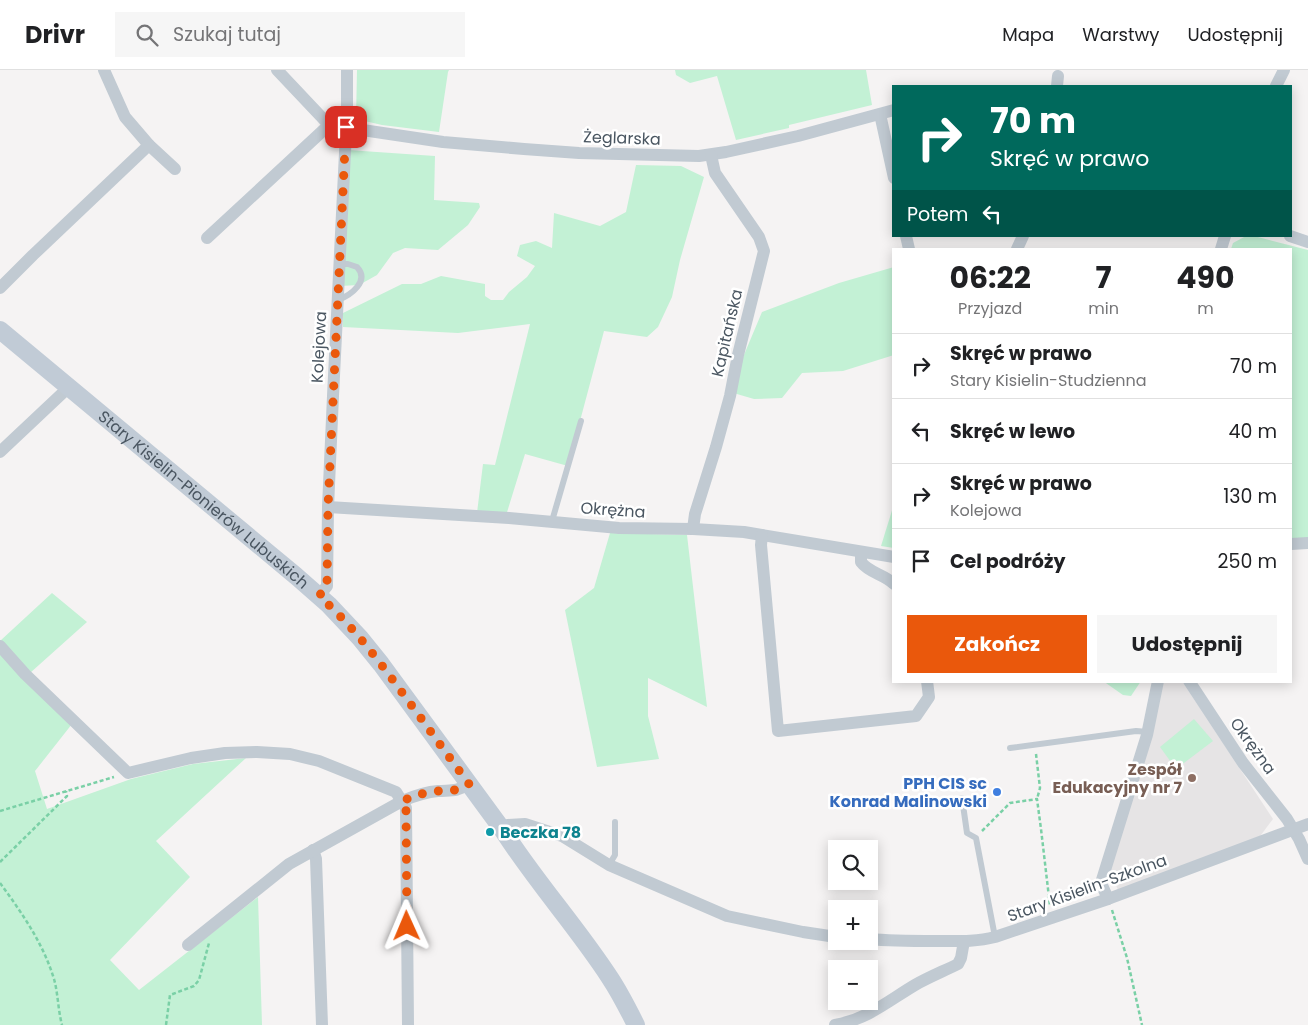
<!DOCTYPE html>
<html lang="pl">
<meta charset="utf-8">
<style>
body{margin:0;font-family:Poppins,sans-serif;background:#f6f6f6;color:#202124;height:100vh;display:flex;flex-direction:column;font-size:19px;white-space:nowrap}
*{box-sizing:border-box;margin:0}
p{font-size:16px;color:#757577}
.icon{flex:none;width:28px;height:28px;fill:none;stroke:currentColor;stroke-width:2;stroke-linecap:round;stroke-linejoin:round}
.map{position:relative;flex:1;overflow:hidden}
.sheet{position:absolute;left:892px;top:178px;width:400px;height:435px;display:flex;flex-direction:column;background:#fff;border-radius:0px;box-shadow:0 2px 12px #0003}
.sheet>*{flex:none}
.guide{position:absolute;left:892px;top:15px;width:400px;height:152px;border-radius:0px;box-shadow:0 2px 12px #0003;background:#00695c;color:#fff;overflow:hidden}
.controls{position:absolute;left:828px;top:770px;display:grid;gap:10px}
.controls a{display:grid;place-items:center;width:50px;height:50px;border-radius:0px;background:#fff;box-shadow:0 2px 12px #0003;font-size:25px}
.pin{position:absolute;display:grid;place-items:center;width:42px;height:42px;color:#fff;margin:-21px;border-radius:10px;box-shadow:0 2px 8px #0006}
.me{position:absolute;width:55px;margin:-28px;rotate:359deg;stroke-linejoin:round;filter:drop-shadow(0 0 4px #0008)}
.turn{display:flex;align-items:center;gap:18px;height:105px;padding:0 15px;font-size:22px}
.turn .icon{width:65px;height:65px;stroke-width:2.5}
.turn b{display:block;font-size:35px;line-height:42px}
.then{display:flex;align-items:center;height:48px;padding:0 15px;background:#0003;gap:10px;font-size:19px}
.eta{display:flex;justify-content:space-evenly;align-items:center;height:85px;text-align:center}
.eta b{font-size:30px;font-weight:700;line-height:35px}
.button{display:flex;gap:10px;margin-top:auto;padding:10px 15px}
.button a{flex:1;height:58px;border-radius:0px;background:#ea580c;color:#fff;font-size:20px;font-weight:700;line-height:58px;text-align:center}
.button a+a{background:#f6f6f6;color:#202124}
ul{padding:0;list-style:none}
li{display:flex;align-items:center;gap:15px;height:65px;padding:0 15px;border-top:1px solid #e0e0e0}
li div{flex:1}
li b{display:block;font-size:19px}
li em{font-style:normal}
header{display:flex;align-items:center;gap:30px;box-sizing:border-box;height:70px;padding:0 25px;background:#fff;border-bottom:1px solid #e0e0e0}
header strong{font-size:24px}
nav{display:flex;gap:28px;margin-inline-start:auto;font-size:18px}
.search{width:350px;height:45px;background:#f6f6f6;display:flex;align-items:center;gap:12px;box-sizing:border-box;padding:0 18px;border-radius:0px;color:#757577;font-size:19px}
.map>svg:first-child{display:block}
.education{fill:#e6e4e5}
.green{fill:#c3f1d5}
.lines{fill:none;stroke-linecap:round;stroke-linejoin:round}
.path{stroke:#7ad0a6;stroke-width:2.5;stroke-dasharray:4 2.5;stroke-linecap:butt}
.lane{stroke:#c1cad2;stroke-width:6}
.street{stroke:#c1cad2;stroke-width:12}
.secondary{stroke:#c1cbd6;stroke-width:18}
.route{stroke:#ea580c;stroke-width:9;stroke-dasharray:0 16.2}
.education-dot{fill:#8d6e63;stroke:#fff;stroke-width:2}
.shop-dot{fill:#3f7fe0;stroke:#fff;stroke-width:2}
.culture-dot{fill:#0f9aa8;stroke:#fff;stroke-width:2}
.labels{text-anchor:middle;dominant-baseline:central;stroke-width:5;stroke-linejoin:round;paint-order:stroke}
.street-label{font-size:16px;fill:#4a5661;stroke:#fff}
.education-label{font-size:16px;font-weight:bold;fill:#785e54;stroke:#fff;text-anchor:end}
.shop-label{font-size:16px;font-weight:bold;fill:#366cbe;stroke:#fff;text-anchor:end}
.culture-label{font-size:16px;font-weight:bold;fill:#0d838f;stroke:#fff;text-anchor:start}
</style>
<header>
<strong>Drivr</strong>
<div class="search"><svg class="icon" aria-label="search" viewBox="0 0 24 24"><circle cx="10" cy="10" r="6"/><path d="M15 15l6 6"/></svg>Szukaj tutaj</div>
<nav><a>Mapa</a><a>Warstwy</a><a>Udostępnij</a></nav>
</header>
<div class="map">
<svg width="1308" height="955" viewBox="0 0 1308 955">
<rect width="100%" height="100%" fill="#f5f3f3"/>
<path class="education" d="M 1164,611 L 1182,611 L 1273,749 L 1258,769 L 1118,820 L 1109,799 Z"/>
<g class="green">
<path d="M 357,0 L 449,0 L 448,2 L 439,62 L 382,55 L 356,49 Z"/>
<path d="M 675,0 L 866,0 L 872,35 L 789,55 L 789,58 L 736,70 L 717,6 L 690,13 L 676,5 Z"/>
<path d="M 348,80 L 435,86 L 434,130 L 479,133 L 480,137 L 468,155 L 438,180 L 405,178 L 393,183 L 377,205 L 359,215 L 340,216 Z"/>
<path d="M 636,95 L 681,96 L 704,107 L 680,190 L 672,227 L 658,257 L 647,267 L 604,261 L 568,396 L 525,384 L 504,452 L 476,451 L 483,394 L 495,395 L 530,254 L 458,263 L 343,257 L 343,243 L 402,214 L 421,214 L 441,206 L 485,214 L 485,226 L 491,230 L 503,230 L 509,222 L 527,207 L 535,196 L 517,186 L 520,175 L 536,171 L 552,178 L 554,143 L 600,156 L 626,142 Z"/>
<path d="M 1246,166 L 1254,166 L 1308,180 L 1308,468 L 1291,469 L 1291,179 L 1231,179 L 1233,173 Z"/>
<path d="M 894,197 L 894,285 L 843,301 L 802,303 L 782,328 L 754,329 L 730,322 L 733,311 L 762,242 L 839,213 Z"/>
<path d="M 894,434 L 894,478 L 881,476 Z"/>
<path d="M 610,463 L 687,465 L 707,637 L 648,608 L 648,646 L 659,689 L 597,697 L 565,540 L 594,518 Z"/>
<path d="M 52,523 L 87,552 L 30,603 L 72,654 L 35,701 L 47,739 L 131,709 L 193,694 L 246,688 L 156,771 L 190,807 L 110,890 L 139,920 L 258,827 L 262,955 L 0,955 L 0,571 Z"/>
<path d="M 1103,611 L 1141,611 L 1131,626 L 1123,625 Z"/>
<path d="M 1194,649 L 1213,671 L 1176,699 L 1160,677 Z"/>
</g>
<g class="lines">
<g class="path">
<path d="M 1036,684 L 1040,718 L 1037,729"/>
<path d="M 0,741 L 114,707"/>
<path d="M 982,761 L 1010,733 L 1037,729 L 1041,759 L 1050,836"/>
<path d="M 0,792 L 67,726 L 66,721"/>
<path d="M 0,813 C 22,843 43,873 54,909 C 58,923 58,940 62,955"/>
<path d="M 1112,840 L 1127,888 L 1142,955"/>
<path d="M 166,955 L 170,925 L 194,916 L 199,910 L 209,873"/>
</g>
<g class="lane">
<path d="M 338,230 C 351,225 370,211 357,197 L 348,194 L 339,194"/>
<path d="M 552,451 L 581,351"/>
<path d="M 1010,678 L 1136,661 L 1148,662"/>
<path d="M 962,728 L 967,763 L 976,768 L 995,867"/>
<path d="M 609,795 L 615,785 L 615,752"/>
</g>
<g class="street">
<path d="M 104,0 L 125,47 L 149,75 L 175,99"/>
<path d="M 277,0 L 329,55"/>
<path d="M 1057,16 L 1058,6"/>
<path d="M 1276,16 L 1284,0"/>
<path d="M 880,44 L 894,108"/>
<path d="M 329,55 L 443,72 L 524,79 L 579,83 L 699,86 L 726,82 L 798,66 L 894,40"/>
<path d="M 906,166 L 909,179"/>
<path d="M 1290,166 L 1308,172"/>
<path d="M 207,168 L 329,55"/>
<path d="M 1017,179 L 1023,166"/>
<path d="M 1221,179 L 1225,166"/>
<path d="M 0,218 L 33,185 L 149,75"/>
<path d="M 0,382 L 69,317"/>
<path d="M 328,437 L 509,448 L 619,458 L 693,459 L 744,462 L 894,487"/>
<path d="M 693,459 L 695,444 L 716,377 L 730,326 L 738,285 L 764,181 L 759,167 L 715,103 L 711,85"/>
<path d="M 762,465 L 761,475 L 778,661 L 916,646 L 929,627 L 927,611"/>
<path d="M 1291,474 L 1308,473"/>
<path d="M 861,482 L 861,492 C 869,503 884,504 894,514"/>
<path d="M 319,526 L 327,516 L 328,437 L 333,326 L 347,42 L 347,0"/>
<path d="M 0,576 L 25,604 L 128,703 L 191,688 L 225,683 L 257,682 L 290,684 L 319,691 L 396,722 L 406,738 L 408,955"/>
<path d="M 1189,611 L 1243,693 L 1287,749 L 1299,769 L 1308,789"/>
<path d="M 502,759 L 508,755 L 525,754 L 562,766 L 609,795 L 727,846 L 803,862 L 836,867"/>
<path d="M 313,780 L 316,789 L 322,955"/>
<path d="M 1108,829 L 1101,813 L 1147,665 L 1158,611"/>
<path d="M 869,869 C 891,871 914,871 936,871 C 956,871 976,872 995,867 L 1108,829 L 1308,754"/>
<path d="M 188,875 L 289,794 L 402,731 C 414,726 425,722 438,721 C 452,720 456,722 469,714"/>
<path d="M 835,955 C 868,949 888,931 915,915 C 929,907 944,901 958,894 L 961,888 L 964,871"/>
</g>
<path class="secondary" id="s1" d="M 0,260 L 296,506 L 329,535 L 360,568 L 381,594 L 502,759 C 535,811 577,857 610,908 C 620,923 628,939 636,955"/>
</g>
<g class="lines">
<path class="route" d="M 346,57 L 328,437 L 327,516 L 319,526 C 351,554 376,587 401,621 C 424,652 446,683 469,714 C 456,722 452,720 438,721 C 425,722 414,726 402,731 L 406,738 L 407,856"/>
</g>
<circle class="education-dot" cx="1192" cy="708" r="5"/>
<circle class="shop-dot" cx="997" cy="722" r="5"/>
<circle class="culture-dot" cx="490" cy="762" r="5"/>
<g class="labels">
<g class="street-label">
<text transform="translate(622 68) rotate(2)">Żeglarska</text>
<text transform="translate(727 263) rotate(-77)">Kapitańska</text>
<text transform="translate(319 277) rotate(-87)">Kolejowa</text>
<text stroke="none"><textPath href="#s1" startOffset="265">Stary Kisielin-Pionierów Lubuskich</textPath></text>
<text transform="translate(613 440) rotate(4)">Okrężna</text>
<text transform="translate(1253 676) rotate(54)">Okrężna</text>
<text transform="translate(1087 818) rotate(-20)">Stary Kisielin-Szkolna</text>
</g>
<g class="education-label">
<text x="1182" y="699">Zespół<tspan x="1182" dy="18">Edukacyjny nr 7</tspan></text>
</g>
<g class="shop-label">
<text x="987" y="713">PPH CIS sc<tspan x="987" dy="18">Konrad Malinowski</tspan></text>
</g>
<g class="culture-label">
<text x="500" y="762">Beczka 78</text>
</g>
</g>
</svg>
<div class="controls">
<a><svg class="icon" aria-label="search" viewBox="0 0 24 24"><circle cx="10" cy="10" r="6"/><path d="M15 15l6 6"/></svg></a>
<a>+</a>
<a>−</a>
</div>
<div class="pin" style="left:346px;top:57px;background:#d93025"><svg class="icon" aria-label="arrive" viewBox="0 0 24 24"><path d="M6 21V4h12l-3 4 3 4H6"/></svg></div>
<svg class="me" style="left:407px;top:856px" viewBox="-20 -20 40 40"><path d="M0-17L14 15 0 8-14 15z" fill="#ea580c" stroke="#fff" stroke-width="4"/></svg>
<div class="guide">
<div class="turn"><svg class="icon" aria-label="right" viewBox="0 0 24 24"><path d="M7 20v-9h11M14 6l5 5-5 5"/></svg><div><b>70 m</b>Skręć w prawo</div></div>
<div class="then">Potem<svg class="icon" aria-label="left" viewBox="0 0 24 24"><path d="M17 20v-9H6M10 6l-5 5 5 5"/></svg></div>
</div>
<section class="sheet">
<div class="eta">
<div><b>06:22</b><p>Przyjazd</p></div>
<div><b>7</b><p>min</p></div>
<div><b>490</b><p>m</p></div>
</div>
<ul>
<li><svg class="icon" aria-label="right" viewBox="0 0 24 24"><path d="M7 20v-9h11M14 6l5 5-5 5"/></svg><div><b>Skręć w prawo</b><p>Stary Kisielin-Studzienna</p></div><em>70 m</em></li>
<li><svg class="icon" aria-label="left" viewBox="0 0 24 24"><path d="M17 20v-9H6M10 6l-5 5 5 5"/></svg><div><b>Skręć w lewo</b></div><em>40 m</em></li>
<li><svg class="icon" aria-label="right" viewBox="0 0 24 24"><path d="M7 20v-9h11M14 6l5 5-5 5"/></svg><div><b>Skręć w prawo</b><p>Kolejowa</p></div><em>130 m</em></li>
<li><svg class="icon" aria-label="arrive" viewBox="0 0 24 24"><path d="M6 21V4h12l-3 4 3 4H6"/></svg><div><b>Cel podróży</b></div><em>250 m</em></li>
</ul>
<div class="button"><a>Zakończ</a><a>Udostępnij</a></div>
</section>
</div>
